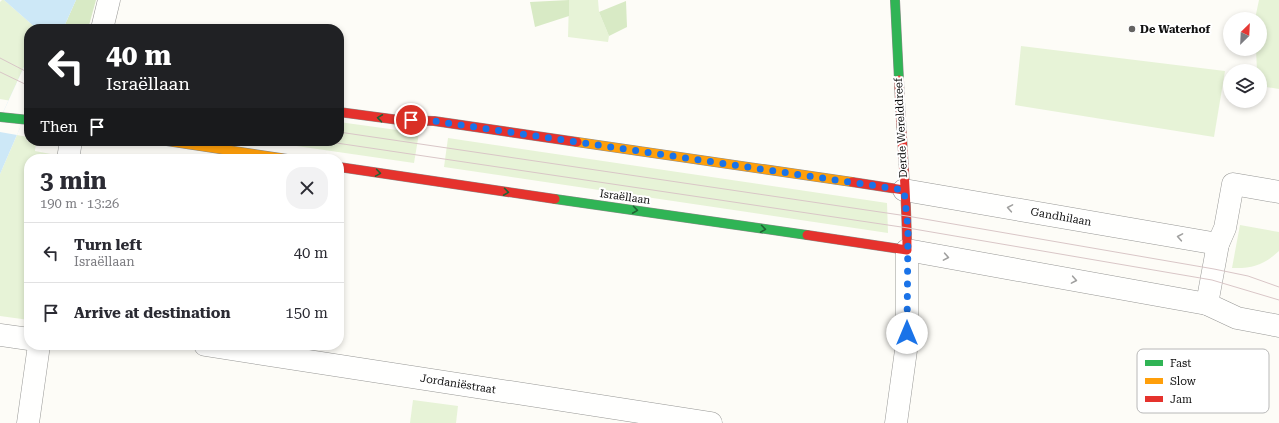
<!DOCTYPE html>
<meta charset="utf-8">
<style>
body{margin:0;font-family:"Roboto Serif",serif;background:#f2f2f3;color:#2b2b33;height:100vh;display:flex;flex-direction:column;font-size:15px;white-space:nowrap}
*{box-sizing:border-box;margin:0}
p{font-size:13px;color:#7c7c81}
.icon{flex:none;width:22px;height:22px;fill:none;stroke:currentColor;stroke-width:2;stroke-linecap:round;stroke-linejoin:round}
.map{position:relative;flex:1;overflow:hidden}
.panel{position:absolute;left:24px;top:154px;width:320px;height:196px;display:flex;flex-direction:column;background:#fff;border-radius:16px;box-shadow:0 2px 6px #0003}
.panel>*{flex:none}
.banner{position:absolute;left:24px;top:24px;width:320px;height:122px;border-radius:16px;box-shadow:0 2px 6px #0003;background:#202124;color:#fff;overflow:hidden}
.needle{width:26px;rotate:24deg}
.tools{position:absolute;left:1223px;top:12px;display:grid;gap:8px}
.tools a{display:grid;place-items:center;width:44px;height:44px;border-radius:50%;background:#fff;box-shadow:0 2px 6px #0003;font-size:20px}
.pin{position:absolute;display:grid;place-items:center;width:34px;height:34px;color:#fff;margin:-17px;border:2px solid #fff;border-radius:50%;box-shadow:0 1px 4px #0007}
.me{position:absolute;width:44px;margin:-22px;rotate:0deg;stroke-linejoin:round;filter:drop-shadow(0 0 3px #0008)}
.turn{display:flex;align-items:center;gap:14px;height:84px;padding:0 16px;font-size:18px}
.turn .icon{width:52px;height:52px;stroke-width:2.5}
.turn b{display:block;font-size:28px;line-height:34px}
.then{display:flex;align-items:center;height:38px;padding:0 16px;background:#0003;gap:8px;font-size:15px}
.round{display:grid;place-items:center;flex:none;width:42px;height:42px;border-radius:16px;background:#f2f2f3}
.overview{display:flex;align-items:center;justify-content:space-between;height:68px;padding:0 16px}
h1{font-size:24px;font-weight:700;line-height:30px}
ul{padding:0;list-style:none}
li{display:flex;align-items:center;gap:12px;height:60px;padding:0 16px;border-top:1px solid #e1e1e2}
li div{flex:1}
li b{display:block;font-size:15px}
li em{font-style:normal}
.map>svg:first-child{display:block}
.green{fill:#e7f3d7}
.forest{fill:#d8eac5}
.water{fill:#cde8f7}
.pier{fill:#fdfcf7}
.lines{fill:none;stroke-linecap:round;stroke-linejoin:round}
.street-casing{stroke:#979795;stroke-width:23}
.fast-casing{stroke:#8e8d8b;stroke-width:10}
.slow-casing{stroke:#8e8d8b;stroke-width:10}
.jam-casing{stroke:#8e8d8b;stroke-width:10}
.street{stroke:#fffffe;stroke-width:22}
.fast{stroke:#30b455;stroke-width:9}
.slow{stroke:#ff9f0a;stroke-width:9}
.jam{stroke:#e5322d;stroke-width:9}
.tram{stroke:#d9c6c7;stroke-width:1}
.oneway{stroke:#206233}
.oneway2{stroke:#a0a09f}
.route{stroke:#1a73e8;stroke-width:7;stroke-dasharray:0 12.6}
.poi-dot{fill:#646362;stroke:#fff;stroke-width:1.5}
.labels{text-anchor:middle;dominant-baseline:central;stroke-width:4;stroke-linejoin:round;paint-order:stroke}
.poi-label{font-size:11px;font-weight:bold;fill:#111;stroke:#fff;text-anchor:start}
.street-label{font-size:11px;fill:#111;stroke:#fff}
.key{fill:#fff;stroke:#b8b8b8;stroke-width:1}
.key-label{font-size:11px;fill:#111}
</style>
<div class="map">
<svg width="1279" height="423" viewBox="0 0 1279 423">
<rect width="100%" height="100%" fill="#fdfcf7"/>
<g class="green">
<path d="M 2,0 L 4,0 L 37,29 L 29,29 L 29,104 L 0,99 L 0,2 Z"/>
<path d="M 569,0 L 598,0 L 599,12 L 609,36 L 608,42 L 568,37 Z"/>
<path d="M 1259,0 L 1279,0 L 1279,89 L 1260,86 L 1260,71 L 1257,71 L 1256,49 L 1260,49 L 1260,19 L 1255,19 Z"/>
<path d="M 1021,46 L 1225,71 L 1214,137 L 1015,105 Z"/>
<path d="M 339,122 L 419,133 L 414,163 L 262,141 L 339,141 Z"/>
<path d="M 17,135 L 28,137 L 27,141 L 36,143 L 35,151 L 56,155 L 55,159 L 29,159 L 29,320 L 0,316 L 0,174 Z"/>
<path d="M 448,138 L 887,203 L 888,233 L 444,167 Z"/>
<path d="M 1240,225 L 1279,232 L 1279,251 C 1265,264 1252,269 1232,268 Z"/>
<path d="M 413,400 L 458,406 L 456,423 L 410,423 Z"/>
</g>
<g class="forest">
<path d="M 76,0 L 96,0 L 88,29 L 63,29 Z"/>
<path d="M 569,0 L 569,16 L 535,27 L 530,2 Z"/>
<path d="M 626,1 L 627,27 L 609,36 L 599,12 Z"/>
</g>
<g class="water">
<path d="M 4,0 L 76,0 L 63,29 L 37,29 Z"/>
<path d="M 29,56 L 29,107 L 0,174 L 0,119 Z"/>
</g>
<path class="pier" d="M 28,58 L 29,107 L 17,135 L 0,132 L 0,119 Z"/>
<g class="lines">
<defs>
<g id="street">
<path d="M 102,29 L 109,0"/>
<path d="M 68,159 L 71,141"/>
<path d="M 904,190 L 1218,244"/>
<path d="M 1207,304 L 1218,244 L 1225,228 L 1233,184 L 1279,192"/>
<path d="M 0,335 L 29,339"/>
<path d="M 205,345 L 711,423"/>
<path d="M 28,423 L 39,345"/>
<path d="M 896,423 L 907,343 L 907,250 L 1207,304 L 1237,318 L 1279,326"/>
</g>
<g id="fast">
<path d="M 895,0 L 899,80"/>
<path d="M 0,117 L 29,120"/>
<path d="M 555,199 L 807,235"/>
</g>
<g id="slow">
<path d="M 167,141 L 287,159"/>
<path d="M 577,142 L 852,182"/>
</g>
<g id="jam">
<path d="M 339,112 L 399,120 L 434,121 L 577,142"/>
<path d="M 339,167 L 555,199"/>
<path d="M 852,182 L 904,190"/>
<path d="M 807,235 L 907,250 C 907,193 901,136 899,80"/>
</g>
</defs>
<use href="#street" class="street-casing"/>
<use href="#fast" class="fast-casing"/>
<use href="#slow" class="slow-casing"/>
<use href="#jam" class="jam-casing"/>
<use href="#street" class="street"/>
<use href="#fast" class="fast"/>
<use href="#slow" class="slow"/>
<use href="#jam" class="jam"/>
<g class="tram">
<path d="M 0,58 L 29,73"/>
<path d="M 0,72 L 29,86"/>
<path d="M 339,132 L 907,216 L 1214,269 L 1248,276 L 1279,287"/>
<path d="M 323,141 L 908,228 L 1212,280 L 1279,300"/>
</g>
</g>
<defs><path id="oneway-chevron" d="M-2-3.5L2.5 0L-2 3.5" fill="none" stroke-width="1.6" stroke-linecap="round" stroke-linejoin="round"/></defs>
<g class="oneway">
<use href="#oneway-chevron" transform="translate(380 118) rotate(-172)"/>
<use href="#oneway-chevron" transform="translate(378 173) rotate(9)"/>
<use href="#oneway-chevron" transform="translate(506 192) rotate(8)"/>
<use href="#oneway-chevron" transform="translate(635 210) rotate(8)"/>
<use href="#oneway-chevron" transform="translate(763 229) rotate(8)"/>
</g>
<g class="oneway2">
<use href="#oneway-chevron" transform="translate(1010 208) rotate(-170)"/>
<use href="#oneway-chevron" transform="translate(1180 237) rotate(-170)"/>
<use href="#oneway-chevron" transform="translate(946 257) rotate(10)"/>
<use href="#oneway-chevron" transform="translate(1074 280) rotate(10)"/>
</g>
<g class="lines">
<path class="route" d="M 411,120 L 434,121 L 904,190 L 908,228 L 907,333"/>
</g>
<circle class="poi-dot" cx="1132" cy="29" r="4"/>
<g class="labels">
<g class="poi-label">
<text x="1140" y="29">De Waterhof</text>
</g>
<g class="street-label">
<text transform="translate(901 128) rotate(-93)">Derde Werelddreef</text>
<text transform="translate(625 197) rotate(8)">Israëllaan</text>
<text transform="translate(1061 217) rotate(10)">Gandhilaan</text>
<text transform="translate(458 384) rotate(9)">Jordaniëstraat</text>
</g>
</g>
<rect x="1137" y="349" width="132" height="64" rx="6" class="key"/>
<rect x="1145" y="360" width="18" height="6" fill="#30b455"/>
<rect x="1145" y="378" width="18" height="6" fill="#ff9f0a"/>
<rect x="1145" y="396" width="18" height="6" fill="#e5322d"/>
<g class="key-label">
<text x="1170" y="367">Fast</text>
<text x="1170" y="385">Slow</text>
<text x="1170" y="403">Jam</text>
</g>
</svg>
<div class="tools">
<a><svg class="needle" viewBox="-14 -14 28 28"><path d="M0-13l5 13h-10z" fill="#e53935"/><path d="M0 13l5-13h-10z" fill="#7c7c81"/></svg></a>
<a><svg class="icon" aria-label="layers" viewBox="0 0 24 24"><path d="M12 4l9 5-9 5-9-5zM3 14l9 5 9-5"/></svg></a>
</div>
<div class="pin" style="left:411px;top:120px;background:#d93025"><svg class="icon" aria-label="arrive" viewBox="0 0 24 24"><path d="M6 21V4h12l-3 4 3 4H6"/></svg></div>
<svg class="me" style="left:907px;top:333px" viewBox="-20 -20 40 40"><circle r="19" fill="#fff"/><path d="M0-13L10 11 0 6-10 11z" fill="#1a73e8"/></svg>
<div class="banner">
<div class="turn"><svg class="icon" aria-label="left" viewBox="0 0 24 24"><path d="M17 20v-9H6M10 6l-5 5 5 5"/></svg><div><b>40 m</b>Israëllaan</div></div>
<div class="then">Then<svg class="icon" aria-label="arrive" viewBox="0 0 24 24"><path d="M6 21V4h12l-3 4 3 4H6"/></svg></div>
</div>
<section class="panel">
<div class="overview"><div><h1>3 min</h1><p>190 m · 13:26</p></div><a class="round"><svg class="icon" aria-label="close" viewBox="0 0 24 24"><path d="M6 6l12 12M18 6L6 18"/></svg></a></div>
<ul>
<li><svg class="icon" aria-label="left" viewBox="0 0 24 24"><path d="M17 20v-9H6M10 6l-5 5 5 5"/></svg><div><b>Turn left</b><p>Israëllaan</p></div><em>40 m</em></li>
<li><svg class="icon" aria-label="arrive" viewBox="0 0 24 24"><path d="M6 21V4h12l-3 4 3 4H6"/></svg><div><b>Arrive at destination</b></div><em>150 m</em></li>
</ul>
</section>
</div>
